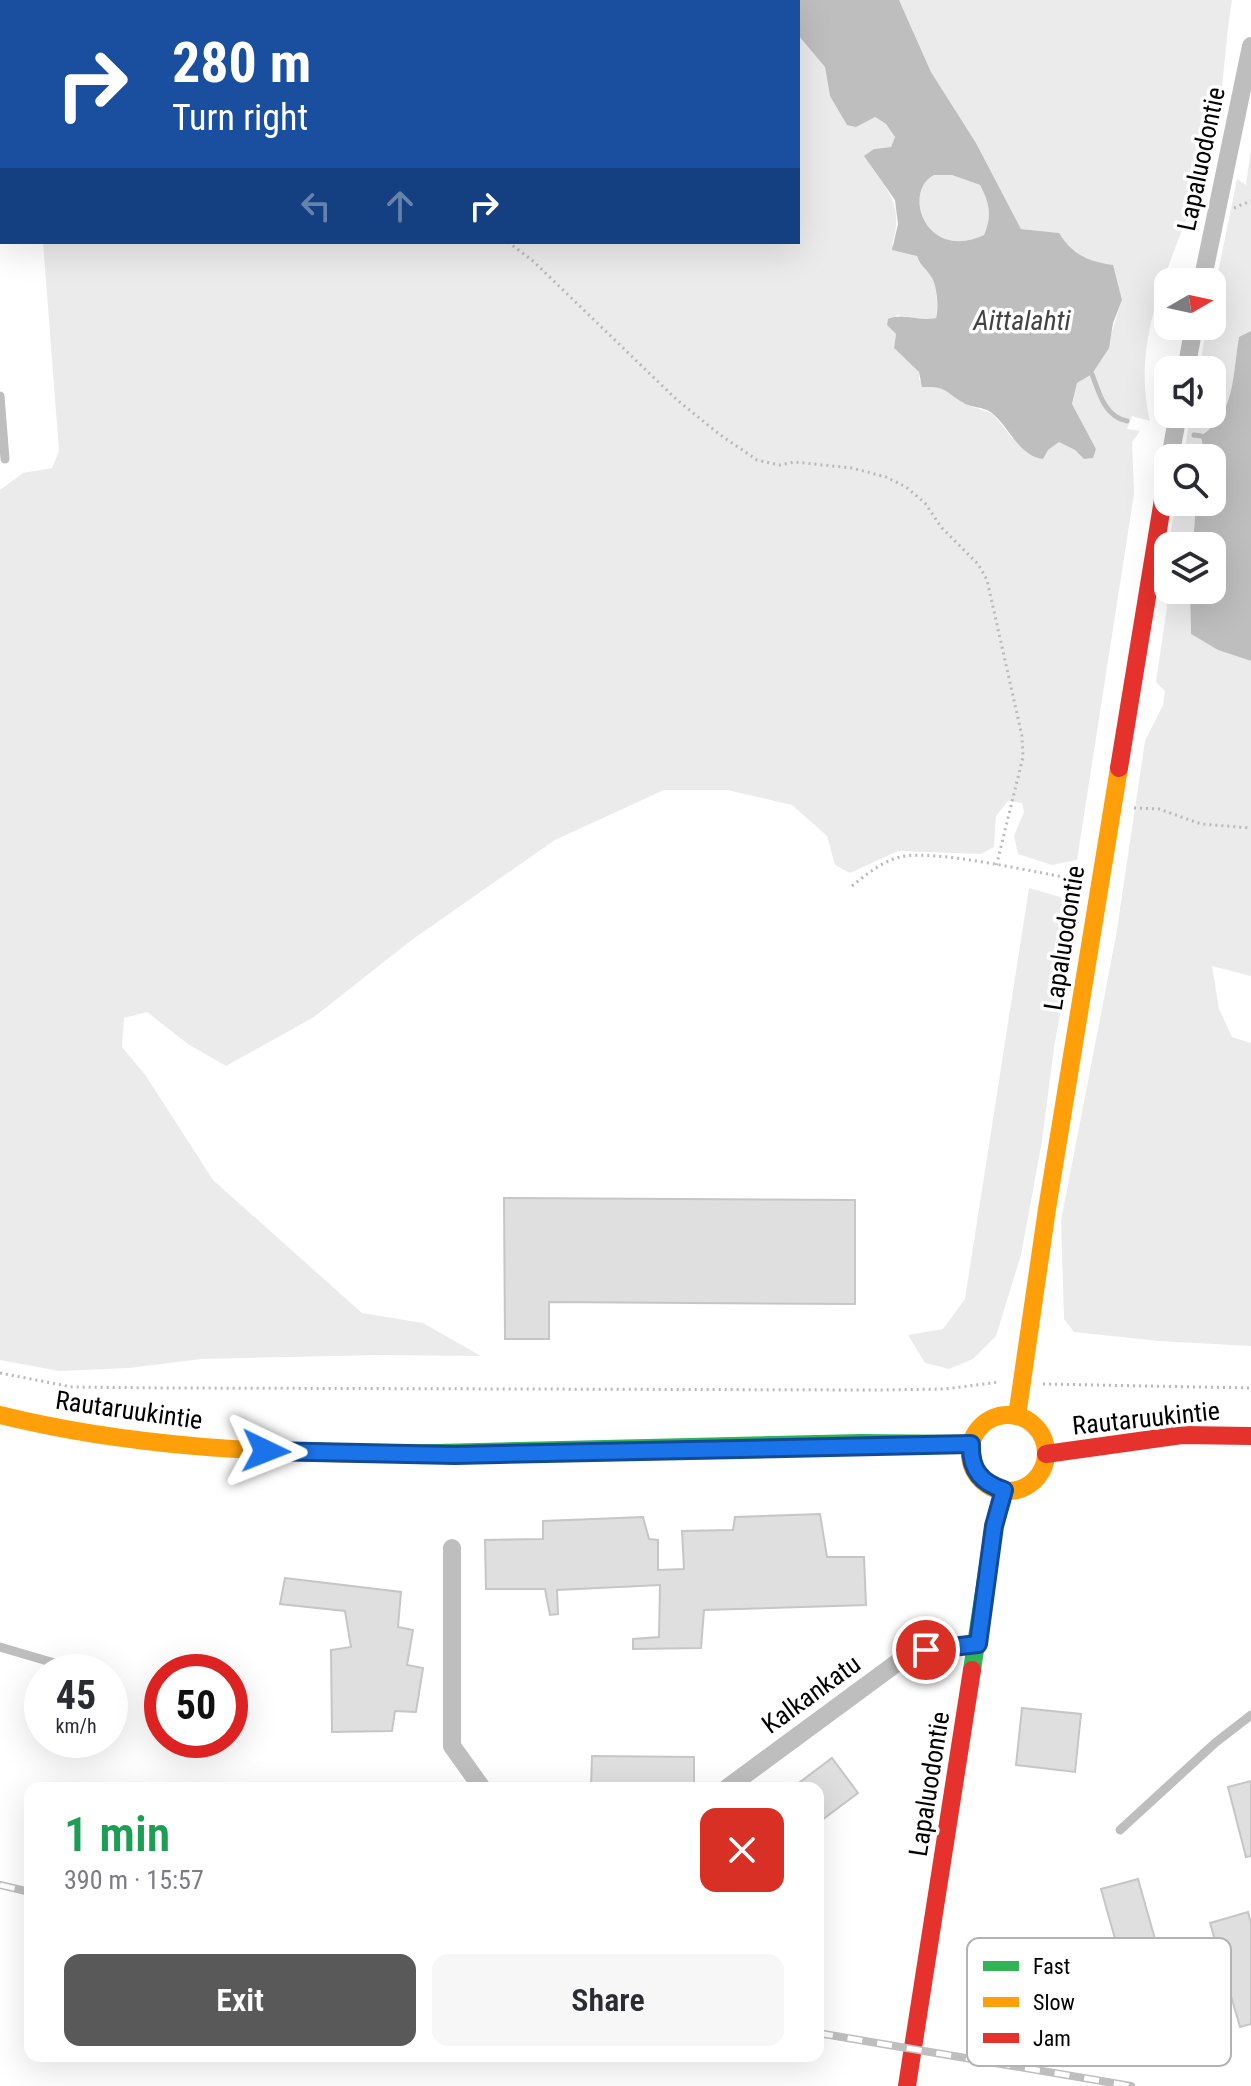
<!DOCTYPE html>
<meta charset="utf-8">
<style>
body{margin:0;font-family:"Roboto Condensed",sans-serif;background:#f7f7f7;color:#2b2b33;height:100vh;display:flex;flex-direction:column;font-size:30px;white-space:nowrap}
*{box-sizing:border-box;margin:0}
p{font-size:26px;color:#7c7c81}
.icon{flex:none;width:44px;height:44px;fill:none;stroke:currentColor;stroke-width:2;stroke-linecap:round;stroke-linejoin:round}
.map{position:relative;flex:1;overflow:hidden}
.side{position:absolute;left:24px;top:1782px;width:800px;height:280px;display:flex;flex-direction:column;background:#fff;border-radius:16px;box-shadow:0 8px 32px #0002}
.side>*{flex:none}
.banner{position:absolute;left:0px;top:0px;width:800px;height:244px;box-shadow:0 8px 32px #0002;background:#1a4fa0;color:#fff;overflow:hidden}
.needle{width:52px;rotate:81deg}
.tools{position:absolute;left:1154px;top:268px;display:grid;gap:16px}
.tools a{display:grid;place-items:center;width:72px;height:72px;border-radius:16px;background:#fff;box-shadow:0 8px 32px #0002;font-size:40px}
.speed{position:absolute;left:24px;top:1654px;display:flex;gap:16px;font-size:40px;font-weight:700;text-align:center}
.speed>*{display:grid;place-content:center;width:104px;height:104px;border-radius:50%;background:#fff;box-shadow:0 8px 32px #0002;line-height:1}
.speed small{font-size:20px;font-weight:400}
.speed .limit{border:12px solid #d22;background:#fff;color:#111}
.pin{position:absolute;display:grid;place-items:center;width:68px;height:68px;color:#fff;margin:-34px;border:4px solid #fff;border-radius:50%;box-shadow:0 2px 8px #0007}
.me{position:absolute;width:88px;margin:-44px;rotate:92deg;stroke-linejoin:round;filter:drop-shadow(0 0 6px #0008)}
.turn{display:flex;align-items:center;gap:28px;height:168px;padding:0 40px;font-size:36px}
.turn .icon{width:104px;height:104px;stroke-width:2.5}
.turn b{display:block;font-size:56px;line-height:68px}
.lanes{display:flex;align-items:center;height:76px;padding:0 40px;background:#0003;justify-content:center;gap:40px;direction:ltr}
.lanes .off{opacity:.35}
.round{display:grid;place-items:center;flex:none;width:84px;height:84px;border-radius:16px;background:#f7f7f7}
.headline{display:flex;align-items:center;justify-content:space-between;height:136px;padding:0 40px}
h1{font-size:48px;font-weight:600;line-height:60px;color:#1e9e55}
.action{display:flex;gap:16px;margin-top:auto;padding:16px 40px}
.action a{flex:1;height:92px;border-radius:16px;background:#595959;color:#fff;font-size:32px;font-weight:600;line-height:92px;text-align:center}
.action a+a{background:#f7f7f7;color:#2b2b33}
.map>svg:first-child{display:block}
.green{fill:#ebebeb}
.water{fill:#bebebe;fill-rule:evenodd}
.lines{fill:none;stroke-linecap:round;stroke-linejoin:round}
.stream{stroke:#bebebe;stroke-width:5}
.building{fill:#dfdfdf;stroke:#c6c6c6;stroke-width:2}
.path{stroke:#b9b9b9;stroke-width:3;stroke-dasharray:2 4;stroke-linecap:butt}
.lane{stroke:#bebebe;stroke-width:9}
.street{stroke:#bebebe;stroke-width:18}
.fast{stroke:#30b455;stroke-width:18}
.slow{stroke:#ff9f0a;stroke-width:18}
.jam{stroke:#e5322d;stroke-width:18}
.rail-casing{stroke:#bebebe;stroke-width:8}
.rail{stroke:#fff;stroke-width:5;stroke-dasharray:15;stroke-linecap:butt}
.route-casing{stroke:#114b97;stroke-width:20}
.route{stroke:#1a73e8;stroke-width:14}
.labels{text-anchor:middle;dominant-baseline:central;stroke-width:7;stroke-linejoin:round;paint-order:stroke}
.street-label{font-size:26px;fill:#000;stroke:#fff}
.water-label{font-size:28px;font-style:italic;fill:#434343;stroke:#fff}
.key{fill:#fff;stroke:#b2b2b2;stroke-width:2}
.key-label{font-size:22px;fill:#000}
</style>
<div class="map">
<svg width="1251" height="2086" viewBox="0 0 1251 2086">
<rect width="100%" height="100%" fill="#fff"/>
<g class="green">
<path d="M 79,0 L 767,0 L 769,2 L 81,2 Z"/>
<path d="M 899,0 L 1232,0 C 1225,42 1224,86 1216,127 C 1196,226 1125,318 1150,421 L 1132,416 L 1127,429 L 1140,431 L 1132,442 L 1134,494 L 1077,860 L 1052,865 L 1018,854 L 1014,836 L 1024,812 L 1022,803 L 1008,801 L 996,816 L 994,847 L 981,854 L 898,851 L 850,873 L 835,865 L 827,836 L 792,805 L 727,790 L 664,790 L 555,840 L 413,939 L 314,1017 L 226,1066 L 188,1044 L 147,1012 L 124,1018 L 122,1047 L 146,1076 L 213,1180 L 362,1313 L 423,1323 L 481,1356 L 378,1355 L 201,1359 L 129,1368 L 59,1371 L 0,1360 L 0,490 L 23,473 L 52,468 L 59,451 L 43,242 L 798,242 L 798,35 L 825,67 L 830,96 L 862,122 L 874,117 L 886,124 L 895,137 L 891,147 L 874,149 L 871,166 C 892,196 903,208 892,245 L 917,256 C 920,267 927,269 932,278 C 937,287 938,308 936,318 L 927,320 L 897,315 L 887,325 L 896,334 L 894,348 L 919,372 L 919,380 L 952,392 L 963,403 L 993,414 L 1012,438 L 1048,450 L 1059,442 L 1075,450 L 1084,459 L 1096,449 L 1072,405 L 1077,383 C 1109,363 1110,332 1122,300 L 1088,261 L 1070,251 L 1058,233 L 1021,229 L 976,143 L 931,72 Z"/>
<path d="M 1251,148 L 1251,331 L 1239,338 C 1232,377 1236,412 1201,436 L 1205,458 L 1183,458 L 1191,414 L 1212,414 L 1212,370 L 1199,370 L 1207,326 L 1212,326 L 1212,302 L 1237,179 L 1246,185 Z"/>
<path d="M 934,175 L 952,175 L 980,185 C 990,204 992,216 984,235 C 927,262 901,193 934,175 Z"/>
<path d="M 1176,502 L 1196,502 L 1193,546 L 1168,546 L 1168,590 L 1190,590 L 1191,634 L 1218,650 L 1251,661 L 1251,976 L 1212,966 L 1219,1009 L 1232,1037 L 1251,1043 L 1251,1346 L 1159,1341 L 1074,1332 L 1064,1319 L 1061,1221 L 1116,936 L 1145,741 L 1163,705 L 1165,691 L 1156,682 L 1167,607 L 1163,583 L 1164,567 Z"/>
<path d="M 1029,888 L 1060,897 L 1077,917 L 1054,1048 L 1042,1141 L 1021,1255 L 996,1336 L 973,1359 L 949,1369 L 925,1363 L 908,1335 L 943,1329 L 965,1299 Z"/>
</g>
<g class="water">
<path d="M 767,0 L 899,0 L 931,72 L 976,143 L 1021,229 L 1059,233 C 1073,255 1087,261 1113,265 L 1122,300 L 1113,323 L 1109,348 L 1092,374 L 1077,383 L 1072,404 L 1096,449 L 1093,458 L 1084,459 L 1075,450 L 1059,442 L 1048,450 L 1043,459 C 1019,456 1009,427 992,413 C 983,406 970,408 962,402 C 944,391 947,386 922,387 L 919,372 L 894,348 L 896,334 L 887,325 L 888,319 C 904,312 919,322 936,318 C 939,308 937,287 932,278 C 927,269 920,266 917,256 L 892,250 L 898,224 L 895,200 L 864,156 L 874,149 L 891,147 L 895,137 L 886,124 L 875,117 L 856,127 L 847,125 L 830,96 L 825,67 L 798,35 L 798,2 ZM 934,175 L 952,175 L 980,185 C 990,204 992,216 984,235 C 927,262 901,193 934,175 Z"/>
<path d="M 1251,331 L 1251,661 L 1218,650 L 1191,634 L 1190,590 L 1212,590 L 1212,546 L 1193,546 L 1196,502 L 1212,502 L 1212,458 L 1205,458 L 1201,436 C 1236,412 1232,377 1239,337 Z"/>
</g>
<g class="lines">
<g class="stream">
<path d="M 1092,374 C 1099,393 1105,417 1127,421"/>
<path d="M 1194,435 L 1201,436"/>
</g>
</g>
<g class="building">
<path d="M 504,1198 L 855,1200 L 855,1304 L 549,1302 L 549,1339 L 505,1339 Z"/>
<path d="M 820,1514 L 827,1557 L 864,1557 L 866,1605 L 704,1610 L 701,1648 L 633,1649 L 633,1639 L 659,1637 L 660,1585 L 557,1590 L 558,1614 L 550,1615 L 545,1589 L 486,1589 L 485,1540 L 543,1539 L 543,1521 L 643,1517 L 649,1539 L 658,1540 L 658,1570 L 684,1569 L 682,1531 L 733,1530 L 735,1517 Z"/>
<path d="M 285,1578 L 401,1592 L 398,1627 L 413,1630 L 407,1665 L 423,1668 L 416,1712 L 395,1711 L 392,1731 L 332,1732 L 331,1650 L 351,1647 L 345,1611 L 280,1604 Z"/>
<path d="M 1022,1708 L 1081,1714 L 1075,1772 L 1016,1765 Z"/>
<path d="M 592,1756 L 694,1757 L 694,1788 L 591,1788 Z"/>
<path d="M 832,1758 L 858,1793 L 818,1823 L 818,1788 L 792,1788 Z"/>
<path d="M 1251,1781 L 1251,1856 L 1246,1857 L 1228,1787 Z"/>
<path d="M 1138,1879 L 1177,2017 L 1134,2029 L 1128,2008 L 1134,2006 L 1101,1889 Z"/>
<path d="M 1248,1912 L 1251,1923 L 1251,2024 L 1240,2027 L 1210,1923 Z"/>
</g>
<g class="lines">
<g class="path">
<path d="M 0,168 L 2,168"/>
<path d="M 1234,208 L 1251,201"/>
<path d="M 508,242 L 533,261 L 676,399 L 719,434 L 757,460 L 779,465 L 795,462 L 852,468 L 886,477 L 906,487 L 925,503 L 941,527 L 978,564 L 987,580 L 1022,736 L 1023,757 L 996,867"/>
<path d="M 1134,808 L 1159,809 L 1201,824 L 1251,828"/>
<path d="M 852,886 C 867,874 881,862 900,857 C 931,848 1043,874 1080,880"/>
<path d="M 0,1373 L 72,1387 L 167,1388 L 875,1390 L 945,1389 L 999,1382"/>
<path d="M 1043,1384 L 1251,1388"/>
</g>
<g class="lane">
<path d="M 0,396 L 5,459"/>
<path d="M 0,1647 L 85,1672"/>
<path d="M 1120,1830 L 1215,1743 L 1251,1715"/>
</g>
<g class="street">
<path d="M 0,138 L 2,137"/>
<path d="M 1202,282 L 1251,46"/>
<path d="M 1186,370 L 1194,326"/>
<path d="M 1170,458 L 1178,414"/>
<path d="M 452,1548 L 452,1746 L 482,1788"/>
<path d="M 727,1788 L 909,1654 L 944,1646 L 978,1644"/>
</g>
<g class="fast">
<path d="M 394,1454 L 861,1443 L 971,1444"/>
<path d="M 972,1670 L 994,1526 L 1004,1490"/>
</g>
<g class="slow">
<path d="M 0,1415 C 129,1447 261,1453 394,1454"/>
<circle cx="1008" cy="1453" r="38"/>
<path d="M 1017,1416 L 1047,1209 L 1119,768"/>
</g>
<g class="jam">
<path d="M 1119,768 L 1168,469"/>
<path d="M 1046,1454 L 1182,1435 L 1251,1436"/>
<path d="M 907,2086 L 972,1670"/>
</g>
<defs>
<g id="rail">
<path d="M 0,1885 L 30,1892"/>
<path d="M 818,2033 L 1131,2086"/>
</g>
</defs>
<use href="#rail" class="rail-casing"/>
<use href="#rail" class="rail"/>
</g>
<g class="lines">
<defs>
<path id="route" d="M 266,1451 L 455,1455 L 971,1444 C 970,1468 980,1483 1004,1490 L 994,1526 L 978,1644 L 926,1650"/>
</defs>
<use href="#route" class="route-casing"/>
<use href="#route" class="route"/>
</g>
<g class="labels">
<g class="street-label">
<text transform="translate(1201 159) rotate(-78)">Lapaluodontie</text>
<text transform="translate(1064 938) rotate(-81)">Lapaluodontie</text>
<text transform="translate(129 1410) rotate(8)">Rautaruukintie</text>
<text transform="translate(1146 1418) rotate(-6)">Rautaruukintie</text>
<text transform="translate(811 1694) rotate(-36)">Kalkankatu</text>
<text transform="translate(929 1784) rotate(-81)">Lapaluodontie</text>
</g>
<g class="water-label">
<text x="1022" y="320">Aittalahti</text>
</g>
</g>
<rect x="967" y="1938" width="264" height="128" rx="12" class="key"/>
<rect x="983" y="1961" width="36" height="10" fill="#30b455"/>
<rect x="983" y="1997" width="36" height="10" fill="#ff9f0a"/>
<rect x="983" y="2033" width="36" height="10" fill="#e5322d"/>
<g class="key-label">
<text x="1033" y="1974">Fast</text>
<text x="1033" y="2010">Slow</text>
<text x="1033" y="2046">Jam</text>
</g>
</svg>
<div class="tools">
<a><svg class="needle" viewBox="-14 -14 28 28"><path d="M0-13l5 13h-10z" fill="#e53935"/><path d="M0 13l5-13h-10z" fill="#7c7c81"/></svg></a>
<a><svg class="icon" aria-label="sound" viewBox="0 0 24 24"><path d="M4 9h4l5-4v14l-5-4H4zM17 9q2 3 0 6"/></svg></a>
<a><svg class="icon" aria-label="search" viewBox="0 0 24 24"><circle cx="10" cy="10" r="6"/><path d="M15 15l6 6"/></svg></a>
<a><svg class="icon" aria-label="layers" viewBox="0 0 24 24"><path d="M12 4l9 5-9 5-9-5zM3 14l9 5 9-5"/></svg></a>
</div>
<div class="speed"><div>45<small>km/h</small></div><div class="limit">50</div></div>
<div class="pin" style="left:926px;top:1650px;background:#d93025"><svg class="icon" aria-label="arrive" viewBox="0 0 24 24"><path d="M6 21V4h12l-3 4 3 4H6"/></svg></div>
<svg class="me" style="left:266px;top:1451px" viewBox="-20 -20 40 40"><path d="M0-17L14 15 0 8-14 15z" fill="#1a73e8" stroke="#fff" stroke-width="4"/></svg>
<div class="banner">
<div class="turn"><svg class="icon" aria-label="right" viewBox="0 0 24 24"><path d="M7 20v-9h11M14 6l5 5-5 5"/></svg><div><b>280 m</b>Turn right</div></div>
<div class="lanes"><svg class="icon off" aria-label="left" viewBox="0 0 24 24"><path d="M17 20v-9H6M10 6l-5 5 5 5"/></svg><svg class="icon off" aria-label="ahead" viewBox="0 0 24 24"><path d="M12 20V5M6 11l6-6 6 6"/></svg><svg class="icon" aria-label="right" viewBox="0 0 24 24"><path d="M7 20v-9h11M14 6l5 5-5 5"/></svg></div>
</div>
<section class="side">
<div class="headline"><div><h1>1 min</h1><p>390 m · 15:57</p></div><a class="round" style="background:#d93025;color:#fff"><svg class="icon" aria-label="close" viewBox="0 0 24 24"><path d="M6 6l12 12M18 6L6 18"/></svg></a></div>
<div class="action"><a>Exit</a><a>Share</a></div>
</section>
</div>
